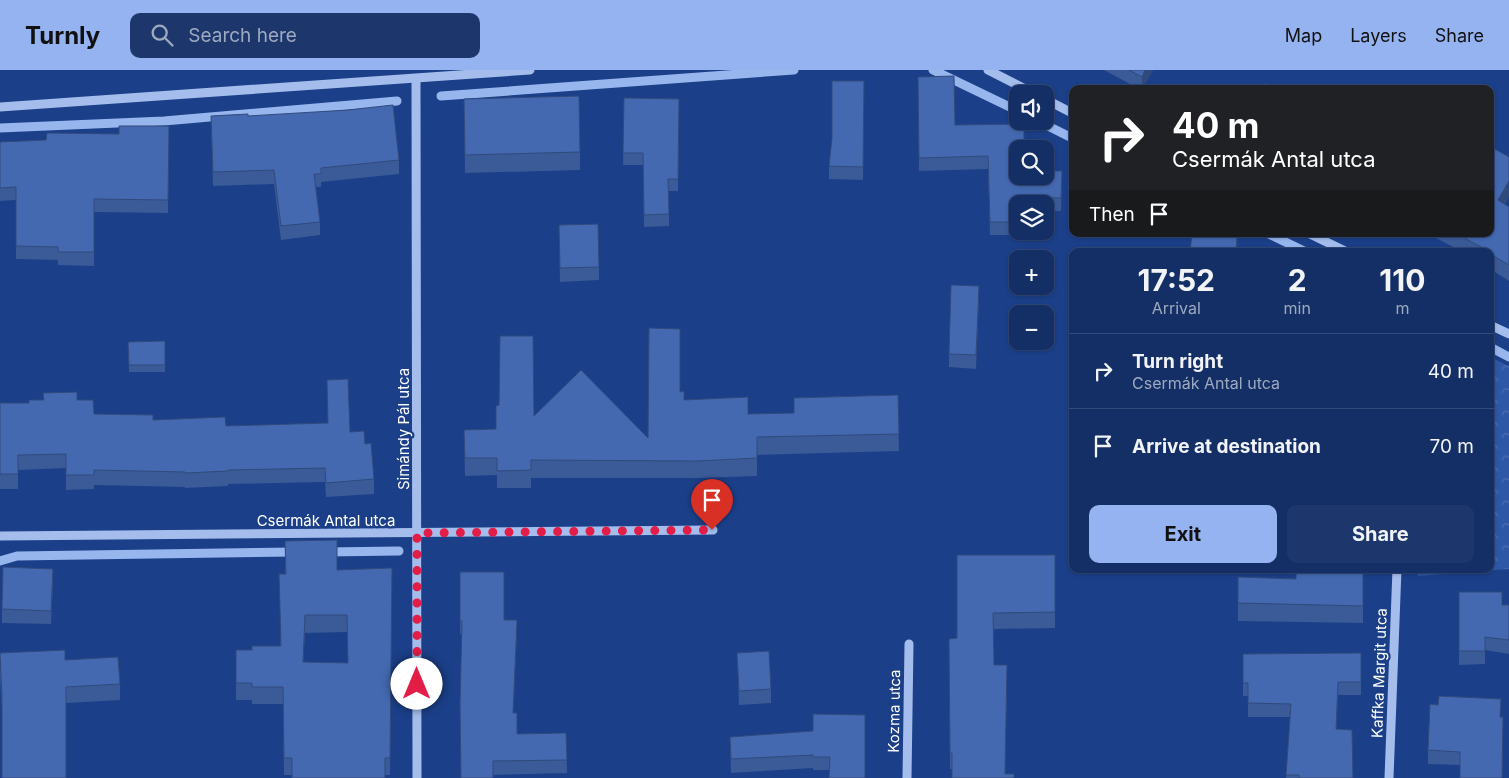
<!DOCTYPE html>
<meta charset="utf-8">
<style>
body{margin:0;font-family:Inter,sans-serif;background:#1d376c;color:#f1f3f6;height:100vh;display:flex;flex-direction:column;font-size:19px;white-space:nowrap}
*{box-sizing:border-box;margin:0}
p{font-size:16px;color:#9da9bf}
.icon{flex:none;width:28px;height:28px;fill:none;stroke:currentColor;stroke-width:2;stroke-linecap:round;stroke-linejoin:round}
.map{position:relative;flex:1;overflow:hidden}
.details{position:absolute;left:1069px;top:178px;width:425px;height:325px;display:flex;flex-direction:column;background:#142f66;border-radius:10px;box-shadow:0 1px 4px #0004,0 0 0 1px #334a7a}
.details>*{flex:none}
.top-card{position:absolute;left:1069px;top:15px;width:425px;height:152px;border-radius:10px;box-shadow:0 1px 4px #0004,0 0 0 1px #334a7a;background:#202124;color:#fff;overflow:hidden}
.fabs{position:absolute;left:1009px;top:15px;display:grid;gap:10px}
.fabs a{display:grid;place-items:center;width:45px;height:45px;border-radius:10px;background:#142f66;box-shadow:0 1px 4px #0004,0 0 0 1px #334a7a;font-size:25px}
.pin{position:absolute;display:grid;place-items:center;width:42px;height:42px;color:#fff;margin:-51px -21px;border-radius:50% 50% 50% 0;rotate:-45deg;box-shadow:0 0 5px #0007}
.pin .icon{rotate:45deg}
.me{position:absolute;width:55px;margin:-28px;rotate:0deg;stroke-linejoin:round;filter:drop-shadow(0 0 4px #0008)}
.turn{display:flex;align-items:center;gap:18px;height:105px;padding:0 20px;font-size:22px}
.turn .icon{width:65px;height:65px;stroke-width:2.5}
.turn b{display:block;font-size:35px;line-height:42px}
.then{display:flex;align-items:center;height:48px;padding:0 20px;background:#0003;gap:10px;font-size:19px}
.eta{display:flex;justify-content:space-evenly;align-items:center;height:85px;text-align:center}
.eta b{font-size:30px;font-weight:700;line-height:35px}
.primary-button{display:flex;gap:10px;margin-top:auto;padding:10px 20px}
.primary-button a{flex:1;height:58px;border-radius:10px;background:#95b2f1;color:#111;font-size:20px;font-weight:700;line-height:58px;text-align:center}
.primary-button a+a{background:#1d376c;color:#f1f3f6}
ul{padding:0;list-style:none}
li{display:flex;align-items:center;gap:15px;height:75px;padding:0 20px;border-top:1px solid #334a7a}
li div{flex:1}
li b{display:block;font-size:19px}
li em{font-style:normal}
header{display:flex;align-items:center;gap:30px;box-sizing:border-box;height:70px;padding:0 25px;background:#95b2f1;color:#111}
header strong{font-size:24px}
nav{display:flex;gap:28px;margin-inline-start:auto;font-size:18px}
.search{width:350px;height:45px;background:#1d376c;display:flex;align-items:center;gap:12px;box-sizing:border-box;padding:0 18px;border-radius:10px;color:#9da9bf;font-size:19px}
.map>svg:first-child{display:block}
.park{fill:url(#park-crowns)}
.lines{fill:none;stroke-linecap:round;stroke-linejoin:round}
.stream{stroke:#97b6ee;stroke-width:9}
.minor{stroke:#a4bdec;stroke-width:9}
.wall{fill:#3a5a98;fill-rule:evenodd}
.shaded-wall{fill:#304a7c}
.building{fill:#4469b1;stroke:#304a7c;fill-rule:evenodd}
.route{stroke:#e11d48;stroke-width:9;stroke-dasharray:0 16.2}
.labels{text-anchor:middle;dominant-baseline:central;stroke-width:4.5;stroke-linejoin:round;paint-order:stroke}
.street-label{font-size:15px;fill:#fff;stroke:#1b3f88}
</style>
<header>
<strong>Turnly</strong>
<div class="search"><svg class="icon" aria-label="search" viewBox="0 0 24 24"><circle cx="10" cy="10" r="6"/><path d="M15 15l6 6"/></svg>Search here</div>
<nav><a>Map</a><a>Layers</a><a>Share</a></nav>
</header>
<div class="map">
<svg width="1509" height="708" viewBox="0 0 1509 708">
<defs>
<pattern id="park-crowns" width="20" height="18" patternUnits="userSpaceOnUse" patternTransform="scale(1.25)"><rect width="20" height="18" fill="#2e57a6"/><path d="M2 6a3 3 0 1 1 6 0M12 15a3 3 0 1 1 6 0" fill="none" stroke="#4d70b3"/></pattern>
</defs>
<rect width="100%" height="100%" fill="#1b3f88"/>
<path class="park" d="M 1490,287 L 1509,296 L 1509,499 L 1418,506 L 1418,499 L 1490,499 Z"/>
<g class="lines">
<g class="stream">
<path d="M 933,0 L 1018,41"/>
<path d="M 441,26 L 794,0"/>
<path d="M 1038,51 L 1072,68"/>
<path d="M 0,58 L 164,51 L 397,31"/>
<path d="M 1269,164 L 1304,181"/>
<path d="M 1490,277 L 1509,287"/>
<path d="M 325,482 L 399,481"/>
<path d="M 0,491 L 17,486 L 297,482"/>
</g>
<g class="minor">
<path d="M 988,0 L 1035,24"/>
<path d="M 416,9 L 417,708"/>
<path d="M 1045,29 L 1072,43"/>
<path d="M 0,37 L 530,0"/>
<path d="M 1310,164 L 1345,181"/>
<path d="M 1490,255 L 1509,264"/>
<path d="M 0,466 L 713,460"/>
<path d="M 907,708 L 909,574"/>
<path d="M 1389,708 L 1397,499"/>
</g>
</g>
<g class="wall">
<path d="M 1104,0 L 1153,0 L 1142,19 L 1139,19 Z"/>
<path d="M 918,7 L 955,55 L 1018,106 L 1062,101 L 1061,141 L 1045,141 L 1045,134 L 1018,134 L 1018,141 L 1016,141 L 1016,165 L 990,165 L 988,99 L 919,101 Z"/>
<path d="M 864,11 L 863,110 L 829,109 L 829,96 Z"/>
<path d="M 624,28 L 679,29 L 678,121 L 669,121 L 669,156 L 644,157 L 643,95 L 623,95 Z"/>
<path d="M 464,29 L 580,82 L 580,100 L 465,103 Z"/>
<path d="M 211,46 L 248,46 L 399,90 L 399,104 L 321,112 L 321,117 L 316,117 L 320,152 L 320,165 L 281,170 L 274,114 L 213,116 Z"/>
<path d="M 169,56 L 168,143 L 94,142 L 94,196 L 58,195 L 58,190 L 16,189 L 16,130 L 0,131 L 0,72 L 46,70 L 119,64 Z"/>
<path d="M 1509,87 L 1509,126 L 1505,134 L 1509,137 L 1509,211 L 1490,199 L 1490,181 L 1461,181 L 1432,166 L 1432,164 L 1490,164 Z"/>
<path d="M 559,155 L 599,197 L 599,210 L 560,212 Z"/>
<rect x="1124" y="164" width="23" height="1"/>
<path d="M 979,229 L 976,299 L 949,297 L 949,284 Z"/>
<path d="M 165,271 L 165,302 L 129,302 L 128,272 Z"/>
<path d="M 327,310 L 350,362 L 365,374 L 374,409 L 374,424 L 326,427 L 325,412 L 228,414 L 228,416 L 185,418 L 185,417 L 94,415 L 94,419 L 66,420 L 66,398 L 18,400 L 18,419 L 0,419 L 0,333 L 29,333 L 77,330 L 94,344 L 153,350 L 226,356 L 328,353 Z"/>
<path d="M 680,322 L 684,330 L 748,344 L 794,343 L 794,328 L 898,325 L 899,381 L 757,385 L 757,406 L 698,408 L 531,408 L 531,418 L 497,418 L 497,405 L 465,406 L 464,360 L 496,359 L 534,346 L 648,368 Z"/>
<path d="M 285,471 L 337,500 L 392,498 L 390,705 L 284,705 L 283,634 L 252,634 L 252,630 L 236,630 L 236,580 L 252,580 L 280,576 L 285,504 ZM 347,562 L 348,593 L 303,592 L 305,563 Z"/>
<path d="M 1055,485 L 1055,558 L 994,559 L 994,595 L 1005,704 L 950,699 L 949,569 L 957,568 Z"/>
<path d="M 460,502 L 517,563 L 513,643 L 517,664 L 566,663 L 567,703 L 493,705 L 462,564 L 460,564 Z"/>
<path d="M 1238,507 L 1296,509 L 1363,515 L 1363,553 L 1238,551 Z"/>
<path d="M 53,513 L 51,554 L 2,553 L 2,539 Z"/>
<path d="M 1459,522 L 1502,535 L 1509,535 L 1509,584 L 1485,580 L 1485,594 L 1459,595 Z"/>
<path d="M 0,583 L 65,590 L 120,614 L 120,630 L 66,633 L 2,641 L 0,608 Z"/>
<path d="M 737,583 L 771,619 L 771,633 L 739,635 Z"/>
<path d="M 1361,583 L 1361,625 L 1338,625 L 1336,659 L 1353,708 L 1286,708 L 1290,647 L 1248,647 L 1248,626 L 1243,626 L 1243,584 Z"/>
<path d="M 1501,629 L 1460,695 L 1428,694 L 1428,680 L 1438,635 Z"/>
<path d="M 865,645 L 829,700 L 813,700 L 813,698 L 731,703 L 730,667 L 813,661 Z"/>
</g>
<g class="shaded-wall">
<path d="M 1145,0 L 1153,0 L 1142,19 L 1142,7 Z"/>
<path d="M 1509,111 L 1509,126 L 1498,146 L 1498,130 Z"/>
<path d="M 1237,164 L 1238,164 L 1238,167 L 1237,181 L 1236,181 Z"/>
<path d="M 979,216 L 979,229 L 976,299 L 976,285 Z"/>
<path d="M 53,499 L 53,513 L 51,554 L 51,541 Z"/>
<path d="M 517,550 L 517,563 L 513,656 L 513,643 Z"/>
</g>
<g class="building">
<path d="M 1129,0 L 1145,0 L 1142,7 Z"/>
<path d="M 954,6 L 955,55 L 1024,54 L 1024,79 L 1018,79 L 1018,106 L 1045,106 L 1045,101 L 1062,101 L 1061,128 L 1015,127 L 1016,152 L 990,152 L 988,86 L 919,88 L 918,7 Z"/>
<path d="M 832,11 L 864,11 L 863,97 L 829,96 L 832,68 Z"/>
<path d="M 1266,13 L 1276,19 L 1263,19 Z"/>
<path d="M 579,26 L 580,82 L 465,85 L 464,29 Z"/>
<path d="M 624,28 L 679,29 L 678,109 L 668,109 L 669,144 L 644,145 L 643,83 L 623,83 Z"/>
<path d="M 393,35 L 399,90 L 321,98 L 321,104 L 314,104 L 320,152 L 281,156 L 274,100 L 213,102 L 211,46 L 248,44 L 248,46 L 348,40 Z"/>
<path d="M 119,56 L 169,56 L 168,130 L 94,129 L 94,182 L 58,182 L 58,177 L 16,176 L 16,117 L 0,118 L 0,72 L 46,70 L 47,63 L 119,64 Z"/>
<path d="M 1493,78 L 1509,87 L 1509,111 L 1498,130 L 1509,137 L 1509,195 L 1490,184 L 1490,181 L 1486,181 L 1483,179 L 1483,178 L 1457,164 L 1490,164 L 1490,84 Z"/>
<path d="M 598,154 L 599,197 L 560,198 L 559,155 Z"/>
<path d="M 1192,164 L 1237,164 L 1236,181 L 1190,181 Z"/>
<path d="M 951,215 L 979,216 L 976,285 L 949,284 Z"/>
<path d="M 649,258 L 680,259 L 680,322 L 684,321 L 684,330 L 748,327 L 748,344 L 794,343 L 794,328 L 898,325 L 899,364 L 757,367 L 757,388 L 698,391 L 531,390 L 531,400 L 497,401 L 497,388 L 465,388 L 464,360 L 496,359 L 496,336 L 499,335 L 500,266 L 533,266 L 534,346 L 581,300 L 648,368 Z"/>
<path d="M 165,271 L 165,295 L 129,295 L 128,272 Z"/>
<path d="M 348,309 L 350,362 L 364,361 L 365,374 L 371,373 L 374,409 L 326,413 L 325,398 L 228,400 L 228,401 L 185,403 L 185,402 L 94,400 L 94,405 L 66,405 L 66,384 L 18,385 L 18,404 L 0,404 L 0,333 L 29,333 L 29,330 L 44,330 L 43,323 L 77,322 L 77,330 L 93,330 L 94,344 L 153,345 L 153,350 L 225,347 L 226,356 L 328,353 L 327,310 Z"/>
<path d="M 337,470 L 337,500 L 392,498 L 390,688 L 385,688 L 385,708 L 292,708 L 292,688 L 284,688 L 283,617 L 252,617 L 252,613 L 236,613 L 236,580 L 252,580 L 252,576 L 281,576 L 279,504 L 286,504 L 285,471 ZM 305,545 L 347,545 L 348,593 L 303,592 Z"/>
<path d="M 957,485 L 1055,485 L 1055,542 L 993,543 L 994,595 L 1007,595 L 1005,704 L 1014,704 L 1014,708 L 952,708 L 952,683 L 950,683 L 949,569 L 957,568 Z"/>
<path d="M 3,497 L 53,499 L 51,541 L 2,539 Z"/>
<path d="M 1296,499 L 1363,499 L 1363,536 L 1238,533 L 1238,507 L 1296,509 Z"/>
<path d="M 460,502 L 504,502 L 504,550 L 517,550 L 513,643 L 517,643 L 517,664 L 566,663 L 567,690 L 493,691 L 493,708 L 461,708 L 460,634 L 462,551 L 460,551 Z"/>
<path d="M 1459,522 L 1502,522 L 1502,535 L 1509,535 L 1509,570 L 1485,567 L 1485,581 L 1459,581 Z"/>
<path d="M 65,580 L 65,590 L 118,587 L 120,614 L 66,617 L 66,708 L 2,708 L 2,626 L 0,583 Z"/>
<path d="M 769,581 L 771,619 L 739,621 L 737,583 Z"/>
<path d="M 1361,583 L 1361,612 L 1338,612 L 1336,659 L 1352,660 L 1353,708 L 1299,708 L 1299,705 L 1286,705 L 1291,634 L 1248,633 L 1248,613 L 1243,613 L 1243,584 Z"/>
<path d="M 1439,626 L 1501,629 L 1500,647 L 1503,647 L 1502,708 L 1460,708 L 1460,682 L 1428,680 L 1430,634 L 1438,635 Z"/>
<path d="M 813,644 L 865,645 L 865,708 L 829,708 L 830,687 L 813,687 L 813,685 L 731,689 L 730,667 L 813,661 Z"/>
</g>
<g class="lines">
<path class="route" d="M 417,614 L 417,463 L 712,460"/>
</g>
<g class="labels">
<g class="street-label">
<text transform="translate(403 359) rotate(-90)">Simándy Pál utca</text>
<text x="326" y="450">Csermák Antal utca</text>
<text transform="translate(1379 603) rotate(-88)">Kaffka Margit utca</text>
<text transform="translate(894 641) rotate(-89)">Kozma utca</text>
</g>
</g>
</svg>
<div class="fabs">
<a><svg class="icon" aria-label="sound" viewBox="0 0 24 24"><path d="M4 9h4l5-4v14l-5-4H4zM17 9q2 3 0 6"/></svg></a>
<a><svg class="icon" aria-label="search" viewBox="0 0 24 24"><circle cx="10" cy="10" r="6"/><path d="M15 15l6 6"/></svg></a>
<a><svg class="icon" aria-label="layers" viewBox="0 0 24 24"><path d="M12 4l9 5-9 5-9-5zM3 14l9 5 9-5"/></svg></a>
<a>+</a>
<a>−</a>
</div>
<div class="pin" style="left:712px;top:460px;background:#d93025"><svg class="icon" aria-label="arrive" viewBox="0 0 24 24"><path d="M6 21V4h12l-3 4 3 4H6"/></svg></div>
<svg class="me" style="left:417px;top:614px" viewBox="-20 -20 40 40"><circle r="19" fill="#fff"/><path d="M0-13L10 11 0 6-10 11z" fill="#e11d48"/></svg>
<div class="top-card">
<div class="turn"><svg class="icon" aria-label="right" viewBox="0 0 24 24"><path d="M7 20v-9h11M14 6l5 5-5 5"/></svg><div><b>40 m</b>Csermák Antal utca</div></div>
<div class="then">Then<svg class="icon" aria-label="arrive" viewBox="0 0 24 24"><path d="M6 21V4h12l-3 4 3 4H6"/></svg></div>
</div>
<section class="details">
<div class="eta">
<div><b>17:52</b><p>Arrival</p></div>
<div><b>2</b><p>min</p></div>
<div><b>110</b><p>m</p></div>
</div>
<ul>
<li><svg class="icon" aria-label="right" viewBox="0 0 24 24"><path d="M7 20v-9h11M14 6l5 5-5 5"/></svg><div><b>Turn right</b><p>Csermák Antal utca</p></div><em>40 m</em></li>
<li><svg class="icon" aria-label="arrive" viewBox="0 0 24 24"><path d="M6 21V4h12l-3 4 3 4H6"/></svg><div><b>Arrive at destination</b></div><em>70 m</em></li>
</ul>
<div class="primary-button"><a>Exit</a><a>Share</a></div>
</section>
</div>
